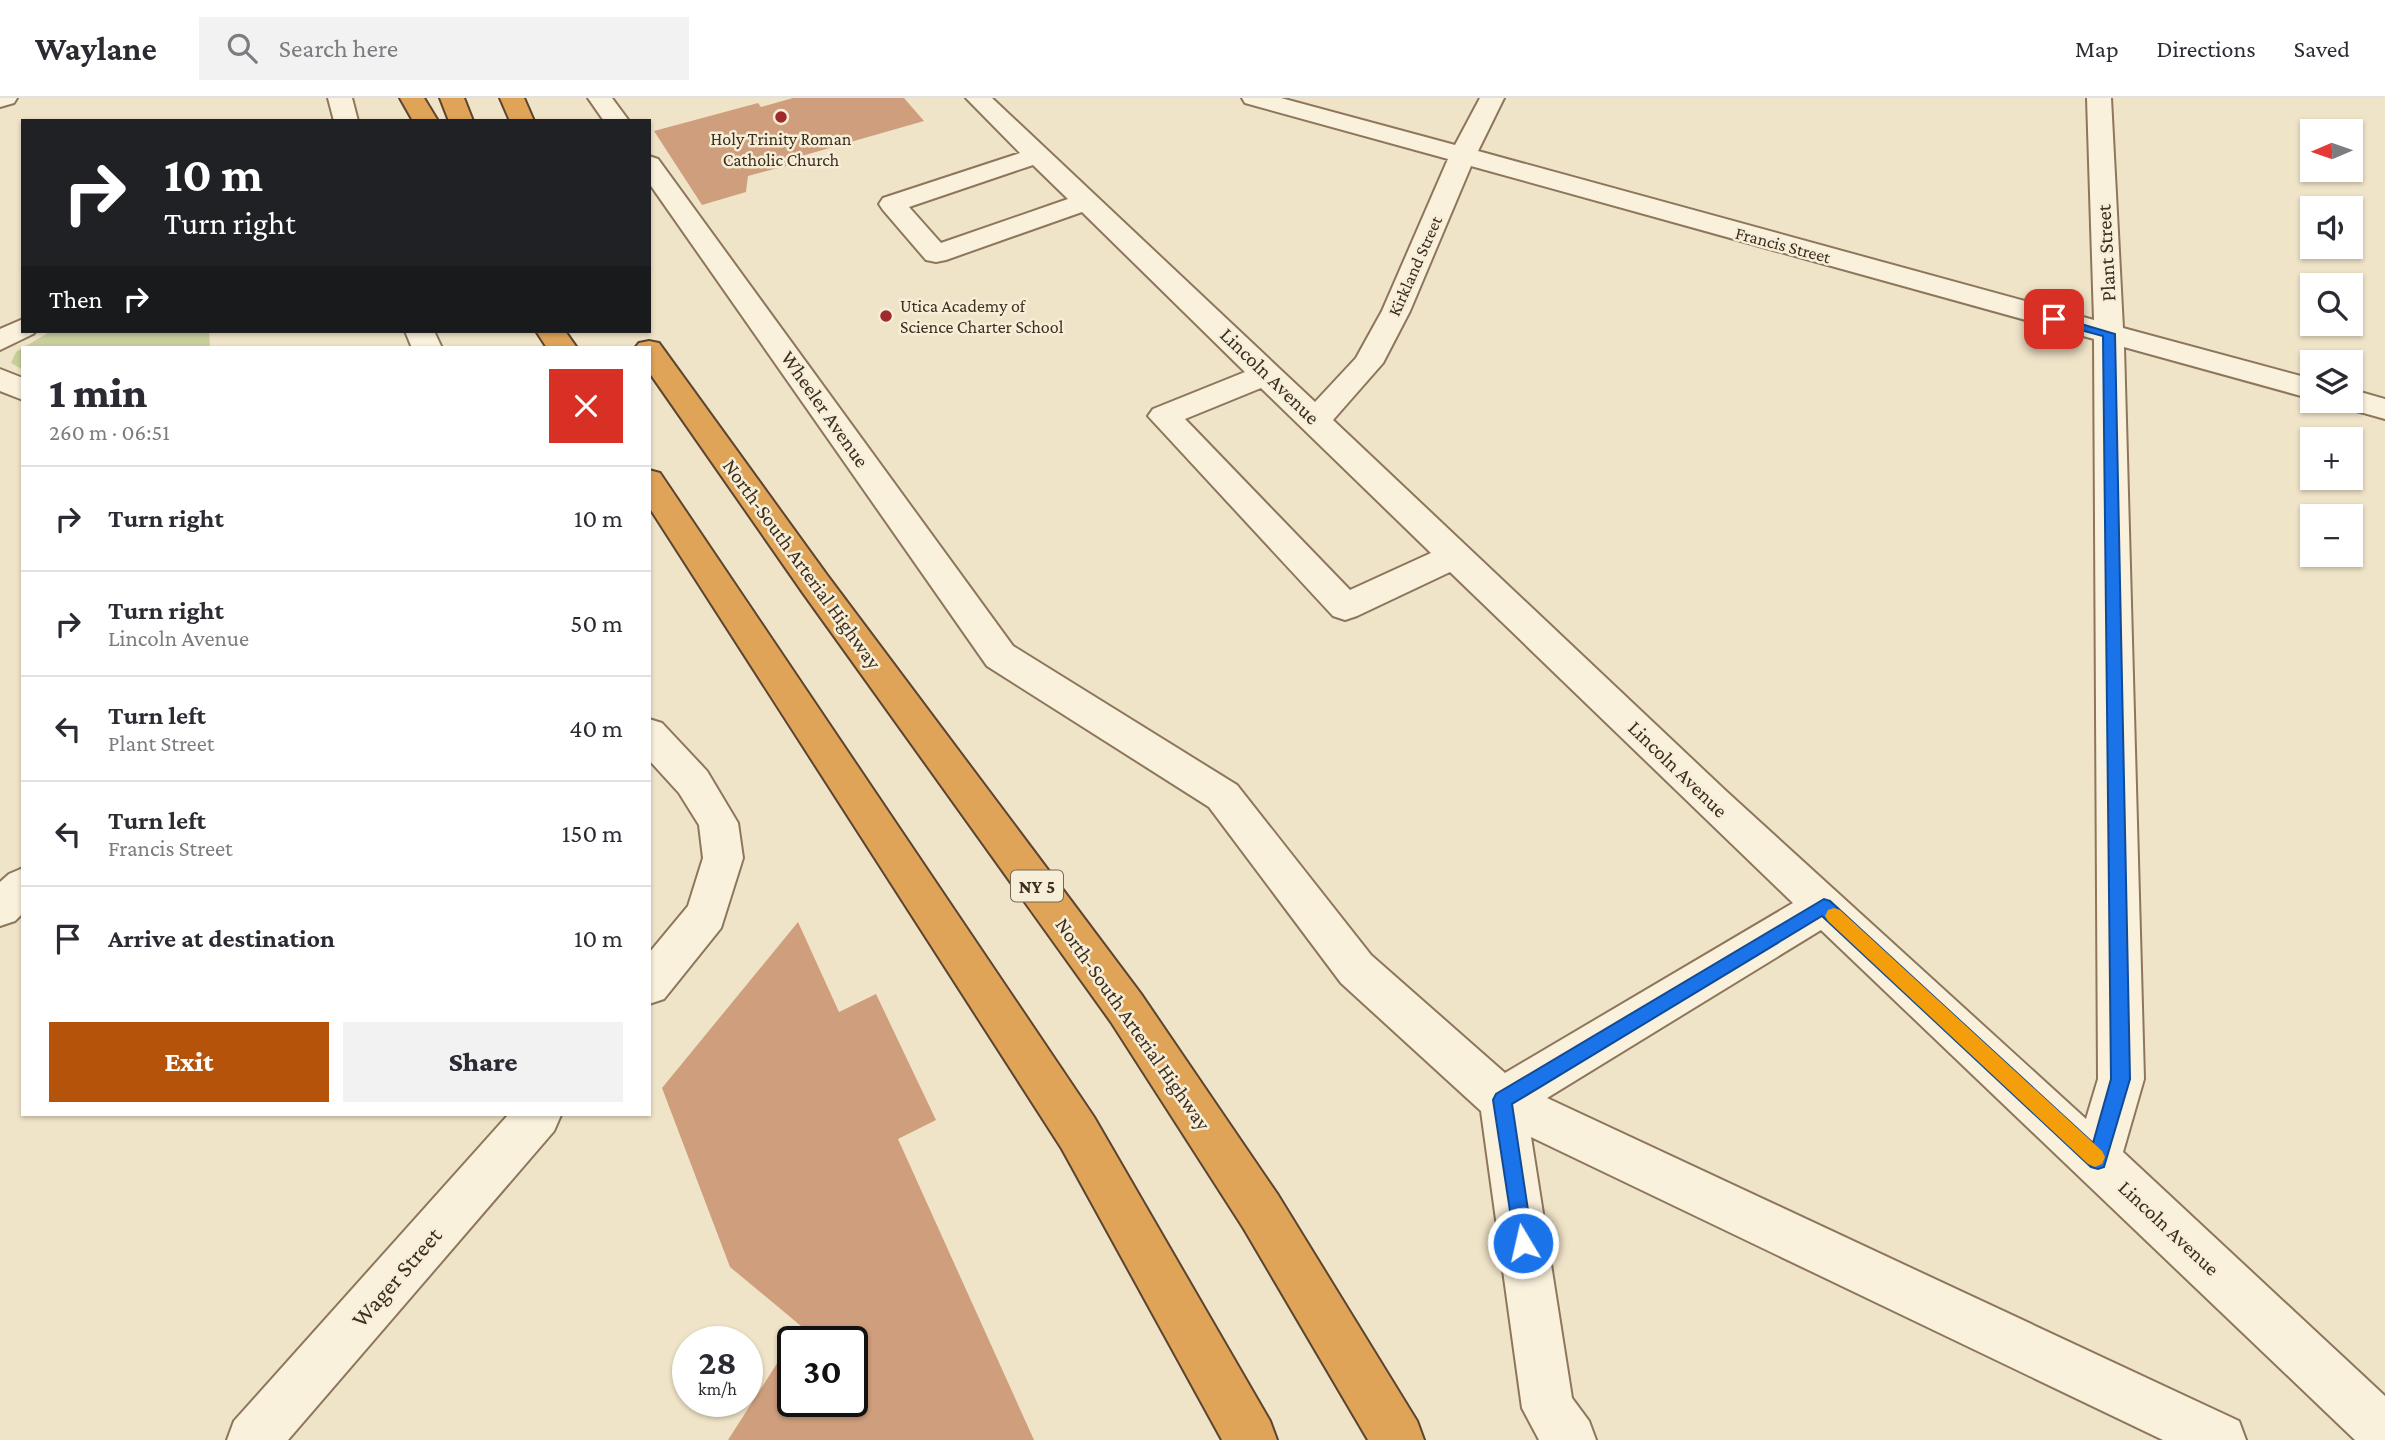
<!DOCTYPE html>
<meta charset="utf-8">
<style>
body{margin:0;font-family:"Crimson Pro",serif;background:#f2f2f3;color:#2b2b33;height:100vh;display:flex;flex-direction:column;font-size:26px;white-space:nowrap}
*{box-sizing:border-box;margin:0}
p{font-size:23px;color:#7c7c81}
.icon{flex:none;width:38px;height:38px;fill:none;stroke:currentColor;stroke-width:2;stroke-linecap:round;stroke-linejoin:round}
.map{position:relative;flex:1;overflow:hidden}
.drawer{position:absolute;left:21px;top:248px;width:630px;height:770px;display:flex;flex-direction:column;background:#fff;border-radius:0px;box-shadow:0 2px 5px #0004}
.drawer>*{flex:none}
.guide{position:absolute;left:21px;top:21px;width:630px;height:214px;border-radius:0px;box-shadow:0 2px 5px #0004;background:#202124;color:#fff;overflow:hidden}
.needle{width:46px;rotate:268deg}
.tools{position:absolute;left:2300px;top:21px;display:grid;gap:14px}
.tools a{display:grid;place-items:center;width:63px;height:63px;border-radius:0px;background:#fff;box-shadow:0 2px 5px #0004;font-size:35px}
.speed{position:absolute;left:672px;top:1228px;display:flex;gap:14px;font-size:35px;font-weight:700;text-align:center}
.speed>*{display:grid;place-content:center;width:91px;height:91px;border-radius:50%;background:#fff;box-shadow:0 2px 5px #0004;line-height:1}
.speed small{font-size:18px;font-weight:400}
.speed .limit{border:4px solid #111;border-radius:10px;background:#fff;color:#111}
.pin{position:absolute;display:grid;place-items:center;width:60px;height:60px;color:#fff;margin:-30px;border-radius:14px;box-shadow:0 4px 10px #0006}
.me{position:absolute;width:77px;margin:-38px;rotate:351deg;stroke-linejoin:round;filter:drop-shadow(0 0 5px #0008)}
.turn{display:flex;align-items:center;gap:24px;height:147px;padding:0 28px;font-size:32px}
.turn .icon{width:91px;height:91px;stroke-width:2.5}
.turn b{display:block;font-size:49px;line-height:60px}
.then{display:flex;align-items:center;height:66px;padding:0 28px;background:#0003;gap:14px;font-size:26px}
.round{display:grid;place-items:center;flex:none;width:74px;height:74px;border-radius:0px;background:#f2f2f3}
.headline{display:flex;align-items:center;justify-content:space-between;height:119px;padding:0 28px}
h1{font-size:42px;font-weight:800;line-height:52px}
.action{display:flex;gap:14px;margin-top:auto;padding:14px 28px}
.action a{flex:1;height:80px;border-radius:0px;background:#b45309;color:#fff;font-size:28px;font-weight:800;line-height:80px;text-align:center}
.action a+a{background:#f2f2f3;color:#2b2b33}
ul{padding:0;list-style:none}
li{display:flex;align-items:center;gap:21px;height:105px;padding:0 28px;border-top:2px solid #e1e1e2}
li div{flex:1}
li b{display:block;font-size:26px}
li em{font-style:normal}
header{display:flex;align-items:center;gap:42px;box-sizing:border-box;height:98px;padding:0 35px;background:#fff;border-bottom:2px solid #e1e1e2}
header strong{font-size:33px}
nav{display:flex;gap:38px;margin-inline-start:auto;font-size:24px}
.search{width:490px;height:63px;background:#f2f2f3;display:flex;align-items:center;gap:18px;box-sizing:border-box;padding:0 24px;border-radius:0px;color:#7c7c81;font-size:26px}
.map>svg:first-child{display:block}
.green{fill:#c9cf9b}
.building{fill:#cf9f7d;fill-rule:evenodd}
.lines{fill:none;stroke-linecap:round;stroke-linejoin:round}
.minor-casing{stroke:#8d765c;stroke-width:4}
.highway-casing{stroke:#5b4430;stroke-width:4}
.minor{fill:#faf1dc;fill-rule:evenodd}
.highway{fill:#e0a458;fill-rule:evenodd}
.route{fill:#1a73e8;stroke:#114b97;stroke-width:2}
.slow{fill:#f59e0b}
.poi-dot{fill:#9e2a2b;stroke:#f7eed8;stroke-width:2.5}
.labels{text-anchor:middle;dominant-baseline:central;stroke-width:5;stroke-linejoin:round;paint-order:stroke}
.far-poi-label{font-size:18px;fill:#3d2e20;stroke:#f7eed8}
.far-street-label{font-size:18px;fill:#3d2e20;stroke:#f7eed8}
.shield{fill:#f7eed8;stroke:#756857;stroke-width:2}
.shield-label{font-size:19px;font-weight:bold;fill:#3d2e20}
.street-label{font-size:21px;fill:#3d2e20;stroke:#f7eed8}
.near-street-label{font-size:24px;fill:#3d2e20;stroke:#f7eed8}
</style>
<header>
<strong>Waylane</strong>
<div class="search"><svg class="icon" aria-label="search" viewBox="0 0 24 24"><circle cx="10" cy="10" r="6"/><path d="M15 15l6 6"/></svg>Search here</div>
<nav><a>Map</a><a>Directions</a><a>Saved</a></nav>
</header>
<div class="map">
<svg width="2385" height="1342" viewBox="0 0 2385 1342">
<rect width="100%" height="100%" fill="#f0e4c8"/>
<path class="green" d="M 51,233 L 209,233 L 210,250 L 23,250 L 23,272 L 11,265 L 16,254 Z"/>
<g class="building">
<path d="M 793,0 L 904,0 L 924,23 L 791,61 L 790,67 L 748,78 L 746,94 L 702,107 L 654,33 L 758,5 L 761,9 Z"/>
<path d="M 798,824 L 839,914 L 876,896 L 936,1022 L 898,1041 L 1034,1342 L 728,1342 L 801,1228 L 730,1169 L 662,990 ZM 793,1244 L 852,1244 L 852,1304 L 793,1304 Z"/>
</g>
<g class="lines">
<defs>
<g id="minor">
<path d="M 0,0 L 17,0 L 14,5 L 0,9 Z"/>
<path d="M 328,0 L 352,0 L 358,23 L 334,23 Z"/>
<path d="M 588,0 L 612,0 L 629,23 L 604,23 Z"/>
<path d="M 966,0 L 992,0 L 1315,304 L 1356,260 L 1382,213 L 1448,61 L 1245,5 L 1242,0 L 1281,0 L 1455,47 L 1480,0 L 1504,0 L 1478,53 L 2094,222 L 2087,0 L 2111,0 L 2123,230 L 2312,281 L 2312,301 L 2124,249 L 2144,981 L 2123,1054 L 2385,1298 L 2385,1342 L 2355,1342 L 1821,832 L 1547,1000 L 2239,1323 L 2246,1342 L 2163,1342 L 1531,1039 L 1572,1300 L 1589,1323 L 1596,1342 L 1539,1342 L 1522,1310 L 1481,1013 L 1341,885 L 1209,709 L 987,568 L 649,85 L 649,58 L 658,61 L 1013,548 L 1237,687 L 1371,857 L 1505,975 L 1793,805 L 1450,474 L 1357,518 L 1345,522 L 1333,518 L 1148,318 L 1153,311 L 1245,274 L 1082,114 L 946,162 L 936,164 L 926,162 L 883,112 L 879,106 L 883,100 L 1020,55 ZM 1033,67 L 1068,101 L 941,145 L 909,109 ZM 1471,68 L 2094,241 L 2098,981 L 2086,1021 L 1726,693 L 1333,322 L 1383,265 L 1410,213 ZM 1261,290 L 1431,455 L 1350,492 L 1185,321 Z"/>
<path d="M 23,221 L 23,233 L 36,233 L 33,236 L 0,252 L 0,231 Z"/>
<path d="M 405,233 L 434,233 L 442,250 L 412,250 Z"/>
<path d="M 0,271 L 23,280 L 23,302 L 0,293 Z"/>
<path d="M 2350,291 L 2385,301 L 2385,321 L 2339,308 L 2336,303 L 2350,303 Z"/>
<path d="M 649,621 L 662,625 L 707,673 L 738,725 L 743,760 L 721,830 L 664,901 L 649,906 L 649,855 L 688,808 L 703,760 L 699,727 L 679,695 L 649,662 Z"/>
<path d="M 23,770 L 23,815 L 15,823 L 0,828 L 0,784 L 9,776 Z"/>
<path d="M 508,1017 L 561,1017 L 554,1033 L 288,1342 L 227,1342 L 234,1323 Z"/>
</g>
<g id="highway">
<path d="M 400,0 L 424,0 L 438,23 L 413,23 Z"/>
<path d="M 440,0 L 464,0 L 473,23 L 449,23 Z"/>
<path d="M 500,0 L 524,0 L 534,23 L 510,23 Z"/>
<path d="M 536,233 L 565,233 L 577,250 L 547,250 Z"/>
<path d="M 649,243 L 659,245 L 827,477 L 1141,896 L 1278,1097 L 1417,1323 L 1424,1342 L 1368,1342 L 1244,1131 L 1111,924 L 803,495 L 649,274 L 649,250 L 635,250 L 639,245 Z"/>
<path d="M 649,372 L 660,375 L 1094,1019 L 1270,1323 L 1277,1342 L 1222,1342 L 1062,1051 L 649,409 Z"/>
</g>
</defs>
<use href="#minor" class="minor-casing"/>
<use href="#highway" class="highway-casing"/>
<use href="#minor" class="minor"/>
<use href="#highway" class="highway"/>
</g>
<path class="route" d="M 2054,218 L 2115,236 L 2130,981 L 2104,1069 L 2098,1071 L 2091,1069 L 1822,818 L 1512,1006 L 1533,1145 L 1530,1152 L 1523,1155 L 1516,1152 L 1493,1002 L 1496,996 L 1824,801 L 1830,803 L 2093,1045 L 2111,981 L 2103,238 L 2050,224 L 2048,221 Z"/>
<path class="slow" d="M 1834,810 L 1840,812 L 2102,1053 L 2105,1059 L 2102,1066 L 2095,1069 L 2088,1066 L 1828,823 L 1825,818 L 1828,812 Z"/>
<g class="poi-dot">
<circle cx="781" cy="19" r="7"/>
<circle cx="886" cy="218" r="7"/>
</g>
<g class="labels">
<g class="far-poi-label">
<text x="781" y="41">Holy Trinity Roman<tspan x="781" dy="21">Catholic Church</tspan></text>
<text x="900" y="208" text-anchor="start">Utica Academy of<tspan x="900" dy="21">Science Charter School</tspan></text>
</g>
<g class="far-street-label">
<text transform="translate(1783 147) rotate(15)">Francis Street</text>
<text transform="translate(1415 168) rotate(-66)">Kirkland Street</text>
</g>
<rect class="shield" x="1011" y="772.5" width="52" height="31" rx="5"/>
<g class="shield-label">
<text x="1037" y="788">NY 5</text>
</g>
<g class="street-label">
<text transform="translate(2106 155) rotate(-93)">Plant Street</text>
<text transform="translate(1270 278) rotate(44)">Lincoln Avenue</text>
<text transform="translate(825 311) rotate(55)">Wheeler Avenue</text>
<text transform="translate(802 466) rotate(54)">North-South Arterial Highway</text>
<text transform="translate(1678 671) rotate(44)">Lincoln Avenue</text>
<text transform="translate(1133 926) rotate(55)">North-South Arterial Highway</text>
<text transform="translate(2169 1130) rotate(43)">Lincoln Avenue</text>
</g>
<g class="near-street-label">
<text transform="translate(396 1179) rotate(-49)">Wager Street</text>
</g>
</g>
</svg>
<div class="tools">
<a><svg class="needle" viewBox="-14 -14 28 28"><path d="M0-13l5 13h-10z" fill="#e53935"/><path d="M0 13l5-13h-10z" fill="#7c7c81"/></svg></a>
<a><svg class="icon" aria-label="sound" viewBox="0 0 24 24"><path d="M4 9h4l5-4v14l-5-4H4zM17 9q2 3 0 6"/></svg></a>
<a><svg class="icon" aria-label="search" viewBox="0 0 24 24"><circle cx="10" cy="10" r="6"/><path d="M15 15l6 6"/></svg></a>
<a><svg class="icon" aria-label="layers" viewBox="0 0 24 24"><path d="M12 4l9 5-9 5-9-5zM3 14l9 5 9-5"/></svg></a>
<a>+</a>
<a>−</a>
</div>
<div class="speed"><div>28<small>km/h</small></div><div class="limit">30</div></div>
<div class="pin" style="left:2054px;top:221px;background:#d93025"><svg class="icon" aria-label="arrive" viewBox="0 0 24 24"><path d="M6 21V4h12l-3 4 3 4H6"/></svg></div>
<svg class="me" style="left:1523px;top:1145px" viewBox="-20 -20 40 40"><circle r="17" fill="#1a73e8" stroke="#fff" stroke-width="3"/><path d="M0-11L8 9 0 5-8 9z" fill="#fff"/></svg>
<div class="guide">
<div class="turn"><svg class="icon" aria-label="right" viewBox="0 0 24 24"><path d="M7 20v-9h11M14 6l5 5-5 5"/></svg><div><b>10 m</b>Turn right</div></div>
<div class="then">Then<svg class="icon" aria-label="right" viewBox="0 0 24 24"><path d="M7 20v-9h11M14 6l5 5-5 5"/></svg></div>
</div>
<section class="drawer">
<div class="headline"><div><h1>1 min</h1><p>260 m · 06:51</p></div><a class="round" style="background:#d93025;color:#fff"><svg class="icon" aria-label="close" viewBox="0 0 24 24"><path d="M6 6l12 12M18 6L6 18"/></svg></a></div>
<ul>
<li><svg class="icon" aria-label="right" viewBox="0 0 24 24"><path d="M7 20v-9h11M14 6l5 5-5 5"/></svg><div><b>Turn right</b></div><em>10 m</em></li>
<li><svg class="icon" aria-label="right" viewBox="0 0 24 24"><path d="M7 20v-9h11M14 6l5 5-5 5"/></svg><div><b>Turn right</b><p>Lincoln Avenue</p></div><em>50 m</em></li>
<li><svg class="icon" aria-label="left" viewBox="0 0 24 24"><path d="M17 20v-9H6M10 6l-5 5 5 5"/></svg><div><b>Turn left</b><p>Plant Street</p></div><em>40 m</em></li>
<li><svg class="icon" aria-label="left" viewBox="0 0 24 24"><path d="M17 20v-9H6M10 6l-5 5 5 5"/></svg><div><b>Turn left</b><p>Francis Street</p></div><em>150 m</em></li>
<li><svg class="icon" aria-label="arrive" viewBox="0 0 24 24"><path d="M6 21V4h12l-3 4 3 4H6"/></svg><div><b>Arrive at destination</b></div><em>10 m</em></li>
</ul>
<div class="action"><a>Exit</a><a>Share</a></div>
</section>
</div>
